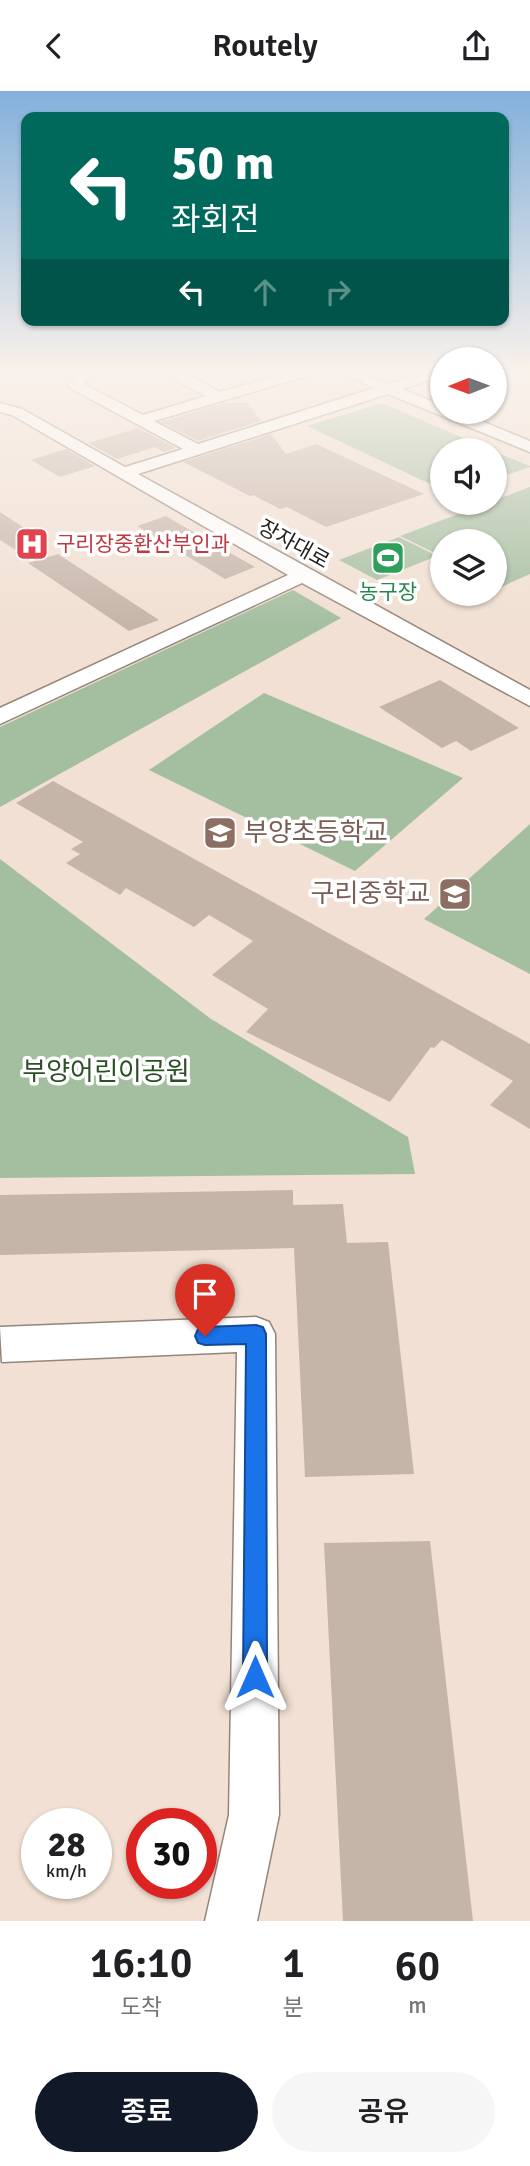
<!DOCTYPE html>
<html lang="ko">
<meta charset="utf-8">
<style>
body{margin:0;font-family:Signika,"Noto Sans KR",sans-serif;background:#f6f6f6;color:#202124;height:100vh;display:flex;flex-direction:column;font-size:26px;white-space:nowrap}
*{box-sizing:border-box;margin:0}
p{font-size:23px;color:#757577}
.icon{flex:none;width:38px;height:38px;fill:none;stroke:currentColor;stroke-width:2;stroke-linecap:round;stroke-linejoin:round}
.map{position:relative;height:1830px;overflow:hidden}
.details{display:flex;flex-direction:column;background:#fff;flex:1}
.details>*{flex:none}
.banner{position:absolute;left:21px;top:21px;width:488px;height:214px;border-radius:14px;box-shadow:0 2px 5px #0004;background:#00695c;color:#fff;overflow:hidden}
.needle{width:46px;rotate:269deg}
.fabs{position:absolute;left:430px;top:256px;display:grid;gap:14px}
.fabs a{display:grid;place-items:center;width:77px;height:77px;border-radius:50%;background:#fff;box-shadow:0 2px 5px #0004;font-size:35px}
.speed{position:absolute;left:21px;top:1717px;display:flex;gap:14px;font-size:35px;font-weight:700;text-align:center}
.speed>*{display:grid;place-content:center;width:91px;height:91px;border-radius:50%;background:#fff;box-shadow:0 2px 5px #0004;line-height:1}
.speed small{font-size:18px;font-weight:400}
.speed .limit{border:10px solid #d22;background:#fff;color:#111}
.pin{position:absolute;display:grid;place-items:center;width:60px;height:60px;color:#fff;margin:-72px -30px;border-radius:50% 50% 50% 0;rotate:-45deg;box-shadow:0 0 7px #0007}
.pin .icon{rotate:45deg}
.me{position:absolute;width:77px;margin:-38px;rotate:0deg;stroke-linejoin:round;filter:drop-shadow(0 0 5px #0008)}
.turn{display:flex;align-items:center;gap:24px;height:147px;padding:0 35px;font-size:32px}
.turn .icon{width:91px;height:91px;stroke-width:2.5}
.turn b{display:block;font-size:49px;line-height:60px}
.lanes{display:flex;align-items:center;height:66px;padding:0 35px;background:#0003;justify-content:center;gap:35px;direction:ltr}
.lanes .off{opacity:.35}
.eta{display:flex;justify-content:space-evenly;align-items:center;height:119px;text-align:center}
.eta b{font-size:42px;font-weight:600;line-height:49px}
.action{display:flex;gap:14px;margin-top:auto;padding:14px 35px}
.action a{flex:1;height:80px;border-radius:42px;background:#111827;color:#fff;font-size:28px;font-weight:600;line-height:80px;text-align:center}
.action a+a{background:#f6f6f6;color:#202124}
header{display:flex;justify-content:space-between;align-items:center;height:91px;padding:0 35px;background:#fff;font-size:32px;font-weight:600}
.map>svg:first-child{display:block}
.green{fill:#a4bea0}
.building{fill:#c5b4a8}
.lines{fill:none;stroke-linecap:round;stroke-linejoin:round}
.minor-casing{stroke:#95857a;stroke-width:3}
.minor{fill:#fff;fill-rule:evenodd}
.route{fill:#1a73e8;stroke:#114b97;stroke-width:2}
.labels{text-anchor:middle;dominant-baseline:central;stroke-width:7;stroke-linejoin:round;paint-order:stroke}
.far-health-label{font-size:21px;fill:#be3a42;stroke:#fff;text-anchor:start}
.far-street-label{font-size:21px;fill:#251f1b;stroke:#fff}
.far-leisure-label{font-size:21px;fill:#27864d;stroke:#fff}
.education-label{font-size:26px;fill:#785e54;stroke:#fff;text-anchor:start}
.park-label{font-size:26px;fill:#2a5124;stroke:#fff}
</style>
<header><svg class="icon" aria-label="back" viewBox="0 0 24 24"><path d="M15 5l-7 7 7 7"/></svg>Routely<svg class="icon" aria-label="share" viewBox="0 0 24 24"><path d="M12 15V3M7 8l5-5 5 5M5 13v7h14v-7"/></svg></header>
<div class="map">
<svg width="530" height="1830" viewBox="0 0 530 1830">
<rect width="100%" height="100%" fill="#f1e0d3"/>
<g class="green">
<path d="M 382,312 L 491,359 L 443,359 L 443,399 L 307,335 Z"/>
<path d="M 495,361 L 530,375 L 530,376 L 495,388 Z"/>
<path d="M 530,396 L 530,483 L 501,496 L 495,493 L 495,450 L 443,450 L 443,466 L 400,445 Z"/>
<path d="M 399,446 L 437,465 L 377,489 L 339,469 Z"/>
<path d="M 293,499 L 341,527 L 0,716 L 0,636 Z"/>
<path d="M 264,602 L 463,687 L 355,780 L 149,679 Z"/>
<path d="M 530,733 L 530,883 L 424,828 Z"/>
<path d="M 0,768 L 211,928 L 408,1046 L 415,1083 L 0,1087 Z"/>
</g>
<g class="building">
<path d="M 223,312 L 248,312 L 261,330 L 198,350 L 161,331 Z"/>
<path d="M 138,337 L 176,357 L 164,361 L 155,356 L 117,368 L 88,352 Z"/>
<path d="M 271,343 L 286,363 L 316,353 L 424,403 L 326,436 L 287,416 L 280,418 L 253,404 L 250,405 L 183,371 Z"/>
<path d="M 66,358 L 95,375 L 60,386 L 31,369 Z"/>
<path d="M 0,421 L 47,452 L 19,461 L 0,449 Z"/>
<path d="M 166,425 L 181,434 L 255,476 L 225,488 L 137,435 Z"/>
<path d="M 58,463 L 159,529 L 129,540 L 28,472 Z"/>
<path d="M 440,589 L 519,637 L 471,660 L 456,650 L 442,657 L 379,616 Z"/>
<path d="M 53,690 L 530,953 L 530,1038 L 490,1014 L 513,990 L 442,949 L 434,957 L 431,956 L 390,1011 L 246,941 L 268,918 L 212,884 L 253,850 L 209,824 L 194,836 L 126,797 L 120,804 L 66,772 L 80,763 L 71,758 L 83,751 L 16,712 Z"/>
<path d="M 293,1099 L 293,1114 L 343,1113 L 347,1152 L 388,1151 L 414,1383 L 305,1386 L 294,1157 L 0,1164 L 0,1104 Z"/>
<path d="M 430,1450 L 473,1830 L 343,1830 L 324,1452 Z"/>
</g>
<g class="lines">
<defs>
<g id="minor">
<path d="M 78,282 L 93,282 L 84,293 L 143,324 L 206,305 L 171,287 L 170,282 L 184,282 L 220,301 L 287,282 L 309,282 L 307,285 L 154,330 L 198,353 L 374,297 L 342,282 L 361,282 L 389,293 L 424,282 L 443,282 L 443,285 L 402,298 L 443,315 L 443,320 L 457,320 L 530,350 L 530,361 L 388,303 L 138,383 L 530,599 L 530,615 L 302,492 L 0,633 L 0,617 L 288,484 L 12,324 L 0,321 L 0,312 L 22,318 L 125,376 L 183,358 L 70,297 L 68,294 Z"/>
<path d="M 256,1226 L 269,1231 L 275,1243 L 279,1724 L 257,1830 L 205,1830 L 229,1724 L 237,1261 L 2,1271 L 0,1236 Z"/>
</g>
</defs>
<use href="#minor" class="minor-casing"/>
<use href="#minor" class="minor"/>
</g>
<linearGradient id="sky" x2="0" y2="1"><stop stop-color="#83b0db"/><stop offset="0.52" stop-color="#f9f1eb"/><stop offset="1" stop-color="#f9f1eb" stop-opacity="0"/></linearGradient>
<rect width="530" height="538" fill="url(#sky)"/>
<path class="route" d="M 256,1234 L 263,1236 L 266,1243 L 267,1586 L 264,1594 L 255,1598 L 246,1594 L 243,1586 L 246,1253 L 205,1254 L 198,1252 L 195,1245 L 198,1238 L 205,1236 Z"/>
<defs>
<symbol id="hospital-square" viewBox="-11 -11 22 22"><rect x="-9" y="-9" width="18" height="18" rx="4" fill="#e0444e" stroke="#fff"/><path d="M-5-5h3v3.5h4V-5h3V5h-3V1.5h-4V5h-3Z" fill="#fff"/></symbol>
<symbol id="stadium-square" viewBox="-11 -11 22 22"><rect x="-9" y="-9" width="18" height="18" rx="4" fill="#2e9e5b" stroke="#fff"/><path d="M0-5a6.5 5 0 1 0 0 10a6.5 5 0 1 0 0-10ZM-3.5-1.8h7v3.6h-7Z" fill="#fff"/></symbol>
<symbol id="school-square" viewBox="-11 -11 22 22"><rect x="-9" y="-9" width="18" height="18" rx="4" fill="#8d6e63" stroke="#fff"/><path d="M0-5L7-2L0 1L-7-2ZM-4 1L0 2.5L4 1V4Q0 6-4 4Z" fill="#fff"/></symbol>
</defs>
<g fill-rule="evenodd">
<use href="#hospital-square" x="13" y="434" width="38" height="38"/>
<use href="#stadium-square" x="369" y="448" width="38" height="38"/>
<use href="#school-square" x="201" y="723" width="38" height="38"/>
<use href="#school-square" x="436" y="784" width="38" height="38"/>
</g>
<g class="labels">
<g class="far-health-label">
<text x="56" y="453">구리장중환산부인과</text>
</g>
<g class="far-street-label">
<text transform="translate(294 453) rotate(29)">장자대로</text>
</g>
<g class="far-leisure-label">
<text x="388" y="501">농구장</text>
</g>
<g class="education-label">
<text x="244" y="742">부양초등학교</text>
<text x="430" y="803" text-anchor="end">구리중학교</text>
</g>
<g class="park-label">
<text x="106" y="981">부양어린이공원</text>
</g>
</g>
</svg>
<div class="fabs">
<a><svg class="needle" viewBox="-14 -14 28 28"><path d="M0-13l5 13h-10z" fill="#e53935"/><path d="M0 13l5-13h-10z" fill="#757577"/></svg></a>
<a><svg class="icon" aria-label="sound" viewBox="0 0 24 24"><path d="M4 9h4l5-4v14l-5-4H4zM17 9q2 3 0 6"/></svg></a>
<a><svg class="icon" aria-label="layers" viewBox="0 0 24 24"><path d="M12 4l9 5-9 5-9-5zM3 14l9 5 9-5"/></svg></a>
</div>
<div class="speed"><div>28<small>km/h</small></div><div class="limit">30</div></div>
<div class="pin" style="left:205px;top:1245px;background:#d93025"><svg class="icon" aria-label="arrive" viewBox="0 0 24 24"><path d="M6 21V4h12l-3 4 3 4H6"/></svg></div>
<svg class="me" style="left:255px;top:1586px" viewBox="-20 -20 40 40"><path d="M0-17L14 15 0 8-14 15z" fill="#1a73e8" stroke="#fff" stroke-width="4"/></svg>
<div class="banner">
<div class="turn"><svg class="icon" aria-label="left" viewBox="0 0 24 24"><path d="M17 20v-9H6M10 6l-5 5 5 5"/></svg><div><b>50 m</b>좌회전</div></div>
<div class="lanes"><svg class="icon" aria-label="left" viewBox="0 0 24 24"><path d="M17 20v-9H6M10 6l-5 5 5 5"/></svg><svg class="icon off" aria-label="ahead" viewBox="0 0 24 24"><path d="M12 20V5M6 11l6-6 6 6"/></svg><svg class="icon off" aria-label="right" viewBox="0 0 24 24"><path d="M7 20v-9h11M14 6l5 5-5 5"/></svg></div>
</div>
</div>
<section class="details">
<div class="eta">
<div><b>16:10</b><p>도착</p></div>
<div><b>1</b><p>분</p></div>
<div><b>60</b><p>m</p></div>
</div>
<div class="action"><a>종료</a><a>공유</a></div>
</section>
